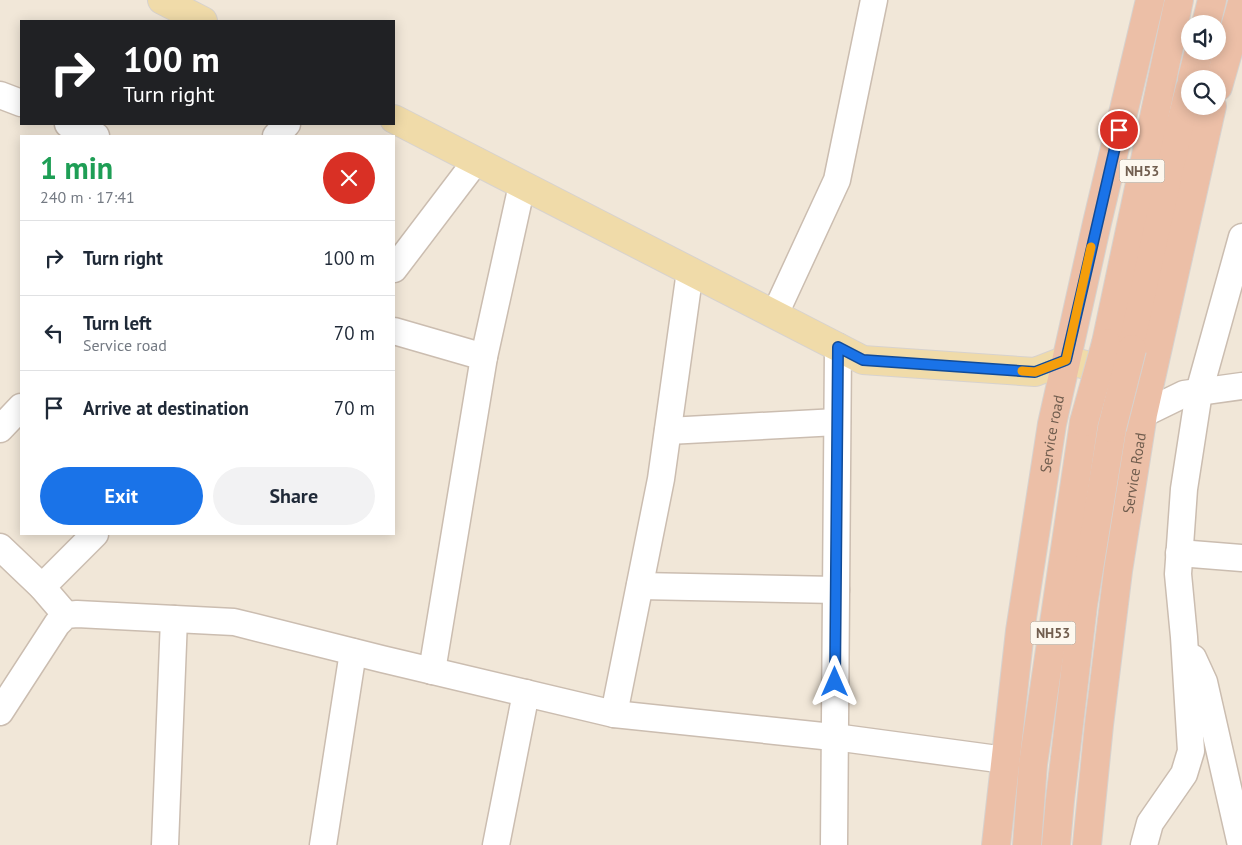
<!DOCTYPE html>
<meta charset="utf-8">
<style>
body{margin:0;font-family:"PT Sans",sans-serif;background:#f2f2f3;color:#1f2937;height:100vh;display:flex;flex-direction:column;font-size:19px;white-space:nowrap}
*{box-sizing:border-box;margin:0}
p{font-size:16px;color:#747a83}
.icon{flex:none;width:28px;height:28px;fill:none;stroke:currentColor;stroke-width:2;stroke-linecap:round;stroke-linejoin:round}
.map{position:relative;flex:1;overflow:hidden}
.panel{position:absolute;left:20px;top:135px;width:375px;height:400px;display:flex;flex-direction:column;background:#fff;border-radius:0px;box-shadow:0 2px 12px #0003}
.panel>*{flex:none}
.top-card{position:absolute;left:20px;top:20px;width:375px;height:105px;border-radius:0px;box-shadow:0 2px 12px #0003;background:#202124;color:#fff;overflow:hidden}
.tools{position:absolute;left:1181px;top:15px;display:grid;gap:10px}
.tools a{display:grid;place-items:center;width:45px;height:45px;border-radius:50%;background:#fff;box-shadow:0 2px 12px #0003;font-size:25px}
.pin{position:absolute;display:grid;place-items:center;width:42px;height:42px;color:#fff;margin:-21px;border:2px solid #fff;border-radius:50%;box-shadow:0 1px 5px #0007}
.me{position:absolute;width:55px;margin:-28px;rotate:0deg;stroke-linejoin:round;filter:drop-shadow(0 0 4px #0008)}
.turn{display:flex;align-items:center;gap:18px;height:105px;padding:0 20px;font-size:22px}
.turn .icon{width:65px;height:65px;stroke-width:2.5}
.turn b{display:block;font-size:35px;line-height:42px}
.round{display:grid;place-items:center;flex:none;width:52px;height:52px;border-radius:26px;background:#f2f2f3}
.overview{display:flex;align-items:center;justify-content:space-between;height:85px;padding:0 20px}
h1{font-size:30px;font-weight:700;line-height:38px;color:#1e9e55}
.button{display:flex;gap:10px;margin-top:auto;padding:10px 20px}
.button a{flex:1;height:58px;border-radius:30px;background:#1a73e8;color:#fff;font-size:20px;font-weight:700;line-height:58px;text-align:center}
.button a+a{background:#f2f2f3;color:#1f2937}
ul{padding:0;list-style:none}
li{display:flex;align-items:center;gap:15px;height:75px;padding:0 20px;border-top:1px solid #e0e1e3}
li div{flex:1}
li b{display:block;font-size:19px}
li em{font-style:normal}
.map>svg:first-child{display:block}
.residential{fill:#f1e7d8;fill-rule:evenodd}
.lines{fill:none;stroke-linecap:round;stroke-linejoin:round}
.minor-casing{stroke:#cbbdb0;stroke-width:29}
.major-casing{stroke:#d7d2ce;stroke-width:30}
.highway-casing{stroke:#d7d2ce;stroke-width:30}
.minor{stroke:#fff;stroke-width:26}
.major{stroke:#f0dba9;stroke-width:28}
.highway{stroke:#ecbfa7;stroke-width:28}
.highway-bridge-casing{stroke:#d7d2ce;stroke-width:30;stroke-linecap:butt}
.highway-bridge{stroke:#ecbfa7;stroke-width:28}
.route-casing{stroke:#114b97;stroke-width:12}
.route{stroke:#1a73e8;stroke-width:9}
.slow{stroke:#f59e0b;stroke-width:9}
.labels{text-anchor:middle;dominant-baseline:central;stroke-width:5;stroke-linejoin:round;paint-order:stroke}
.shield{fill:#fdf8ef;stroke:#9b8c7f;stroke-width:1}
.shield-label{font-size:14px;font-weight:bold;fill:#715e4f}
.street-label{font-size:15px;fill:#715e4f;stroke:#fdf8ef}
</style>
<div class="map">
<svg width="1242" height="845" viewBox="0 0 1242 845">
<rect width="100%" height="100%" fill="#faf5e9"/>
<path class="residential" d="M 0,0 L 1242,0 L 1242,845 L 0,845 ZM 21,21 L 394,21 L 394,124 L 21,124 ZM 1190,24 L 1218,24 L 1218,51 L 1190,51 ZM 1190,79 L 1218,79 L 1218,106 L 1190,106 ZM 21,136 L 394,136 L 394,534 L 21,534 Z"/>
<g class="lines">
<defs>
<g id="minor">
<path d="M 0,95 L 21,103"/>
<path d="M 68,124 L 96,136"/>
<path d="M 276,136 L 287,124"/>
<path d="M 394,269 L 476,161"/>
<path d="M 775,314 L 837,180 L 874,0"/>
<path d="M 394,331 L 484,357"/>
<path d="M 1143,414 L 1184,394 L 1242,386"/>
<path d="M 0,429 L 21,407"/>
<path d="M 668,431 L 837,422"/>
<path d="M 0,547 L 42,587 L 66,615"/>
<path d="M 1179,553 L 1242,558"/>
<path d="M 640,586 L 836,590"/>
<path d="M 42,587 L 95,534"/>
<path d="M 1193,658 L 1204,682 L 1241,845"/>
<path d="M 432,671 L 484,357 L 522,185"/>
<path d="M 0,712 L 57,624 L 66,615 L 77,614 L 234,622 L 382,659 L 614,714 L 842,738 L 1005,760"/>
<path d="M 614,714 L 661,479 L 690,271"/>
<path d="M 165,845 L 174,619"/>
<path d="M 323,845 L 353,652"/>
<path d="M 496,845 L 526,693"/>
<path d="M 834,845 L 838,347"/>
<path d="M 1144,845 L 1150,823 L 1184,774 L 1191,751 L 1184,637 L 1178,574 L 1184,489 L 1199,392 L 1242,237"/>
</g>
<g id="major">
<path d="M 162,0 L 203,21"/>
<path d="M 394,119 L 863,360 L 1035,372 L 1066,360 L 1122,374"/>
</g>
<g id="highway">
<path d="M 1206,24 L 1212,0"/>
<path d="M 1192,79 L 1199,51"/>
<path d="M 1218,87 L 1242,3"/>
<path d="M 1106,343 L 1179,0"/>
<path d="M 1132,349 L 1179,131 L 1190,88"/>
<path id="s1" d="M 996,845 L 1020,631 L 1052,424 L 1097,223 L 1150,0"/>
<path d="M 1027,845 L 1033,764 L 1084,422"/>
<path d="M 1056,845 L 1060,800 L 1083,605 L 1112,428"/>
<path id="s2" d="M 1087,845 L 1099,725 L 1118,571 L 1143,414 L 1212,106"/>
</g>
</defs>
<use href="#minor" class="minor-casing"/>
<use href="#major" class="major-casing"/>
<use href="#highway" class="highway-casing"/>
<use href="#minor" class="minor"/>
<use href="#major" class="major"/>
<use href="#highway" class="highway"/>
<defs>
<g id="highway-bridge">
<path d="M 1084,422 L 1106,343"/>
<path d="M 1112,428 L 1132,349"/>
</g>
</defs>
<use href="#highway-bridge" class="highway-bridge-casing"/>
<use href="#highway-bridge" class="highway-bridge"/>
</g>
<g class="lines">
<defs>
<path id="route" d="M 835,682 L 838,347 L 863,360 L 1035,372 L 1066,360 L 1119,130"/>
</defs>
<use href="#route" class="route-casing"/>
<use href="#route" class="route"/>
<path class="slow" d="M 1022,371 L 1035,372 L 1066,360 L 1091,247"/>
</g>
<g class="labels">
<g class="shield">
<rect x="1119.5" y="159.5" width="45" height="23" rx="4"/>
<rect x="1030.5" y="621.5" width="45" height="23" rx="4"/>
</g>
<g class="shield-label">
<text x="1142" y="171">NH53</text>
<text x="1053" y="633">NH53</text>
</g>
<g class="street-label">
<text stroke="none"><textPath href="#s1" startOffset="415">Service road</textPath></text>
<text stroke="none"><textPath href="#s2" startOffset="375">Service Road</textPath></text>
</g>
</g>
</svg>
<div class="tools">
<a><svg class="icon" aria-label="sound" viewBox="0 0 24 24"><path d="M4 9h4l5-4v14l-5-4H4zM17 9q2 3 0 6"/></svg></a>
<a><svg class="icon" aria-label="search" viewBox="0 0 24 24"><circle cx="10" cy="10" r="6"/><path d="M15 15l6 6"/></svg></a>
</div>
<div class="pin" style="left:1119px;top:130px;background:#d93025"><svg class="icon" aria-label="arrive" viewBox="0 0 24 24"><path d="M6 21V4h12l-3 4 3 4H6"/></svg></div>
<svg class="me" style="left:835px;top:682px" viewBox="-20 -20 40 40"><path d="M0-17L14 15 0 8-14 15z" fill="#1a73e8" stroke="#fff" stroke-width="4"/></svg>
<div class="top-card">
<div class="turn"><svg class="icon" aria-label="right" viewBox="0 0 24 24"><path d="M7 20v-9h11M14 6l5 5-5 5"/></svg><div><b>100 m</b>Turn right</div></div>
</div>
<section class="panel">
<div class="overview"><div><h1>1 min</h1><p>240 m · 17:41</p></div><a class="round" style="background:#d93025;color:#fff"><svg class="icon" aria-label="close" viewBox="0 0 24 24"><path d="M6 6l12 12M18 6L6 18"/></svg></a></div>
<ul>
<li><svg class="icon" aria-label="right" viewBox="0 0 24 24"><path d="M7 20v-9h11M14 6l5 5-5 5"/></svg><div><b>Turn right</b></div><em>100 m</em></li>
<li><svg class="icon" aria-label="left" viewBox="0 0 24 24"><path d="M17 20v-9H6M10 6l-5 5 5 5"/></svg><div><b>Turn left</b><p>Service road</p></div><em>70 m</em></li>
<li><svg class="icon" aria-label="arrive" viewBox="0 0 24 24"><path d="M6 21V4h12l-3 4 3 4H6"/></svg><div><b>Arrive at destination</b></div><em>70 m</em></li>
</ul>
<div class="button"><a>Exit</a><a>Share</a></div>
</section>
</div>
